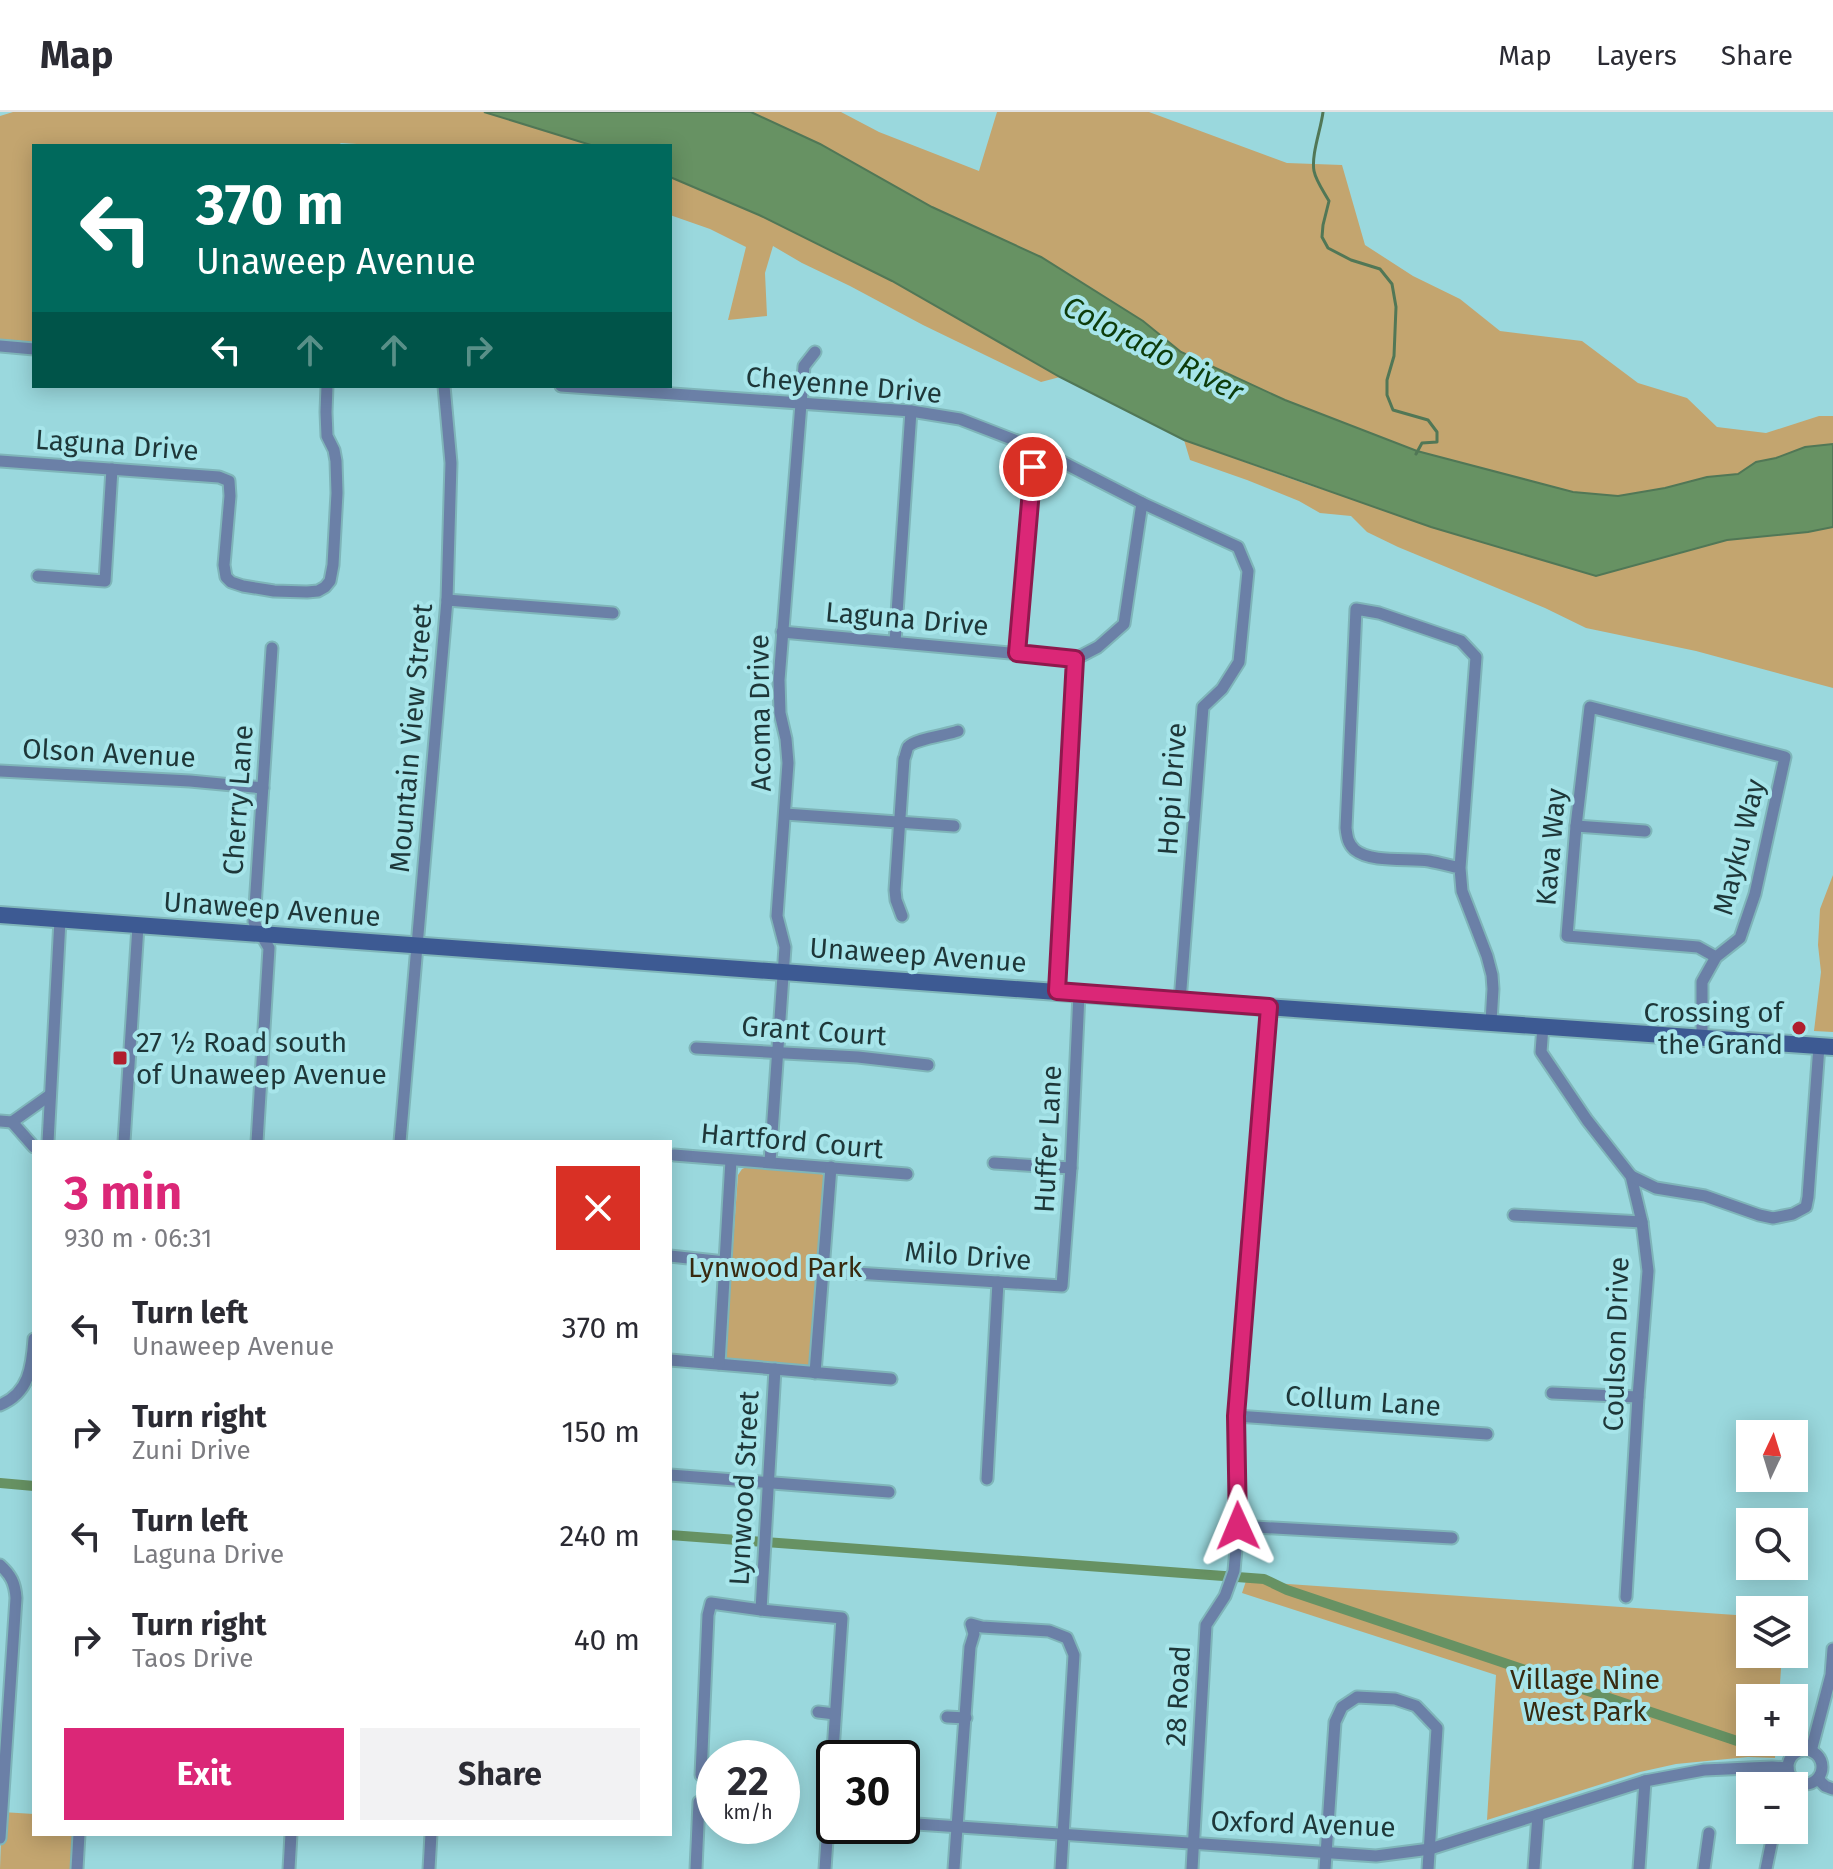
<!DOCTYPE html>
<meta charset="utf-8">
<style>
body{margin:0;font-family:"Fira Sans",sans-serif;background:#f2f2f3;color:#2b2b33;height:100vh;display:flex;flex-direction:column;font-size:30px;white-space:nowrap}
*{box-sizing:border-box;margin:0}
p{font-size:26px;color:#7c7c81}
.icon{flex:none;width:44px;height:44px;fill:none;stroke:currentColor;stroke-width:2;stroke-linecap:round;stroke-linejoin:round}
.map{position:relative;flex:1;overflow:hidden}
.details{position:absolute;left:32px;top:1028px;width:640px;height:696px;display:flex;flex-direction:column;background:#fff;border-radius:0px;box-shadow:0 4px 20px #0003}
.details>*{flex:none}
.hud{position:absolute;left:32px;top:32px;width:640px;height:244px;border-radius:0px;box-shadow:0 4px 20px #0003;background:#00695c;color:#fff;overflow:hidden}
.needle{width:52px;rotate:4deg}
.tools{position:absolute;left:1736px;top:1308px;display:grid;gap:16px}
.tools a{display:grid;place-items:center;width:72px;height:72px;border-radius:0px;background:#fff;box-shadow:0 4px 20px #0003;font-size:40px}
.speed{position:absolute;left:696px;top:1628px;display:flex;gap:16px;font-size:40px;font-weight:700;text-align:center}
.speed>*{display:grid;place-content:center;width:104px;height:104px;border-radius:50%;background:#fff;box-shadow:0 4px 20px #0003;line-height:1}
.speed small{font-size:20px;font-weight:400}
.speed .limit{border:4px solid #111;border-radius:12px;background:#fff;color:#111}
.pin{position:absolute;display:grid;place-items:center;width:68px;height:68px;color:#fff;margin:-34px;border:4px solid #fff;border-radius:50%;box-shadow:0 2px 8px #0007}
.me{position:absolute;width:88px;margin:-44px;rotate:359deg;stroke-linejoin:round;filter:drop-shadow(0 0 6px #0008)}
.turn{display:flex;align-items:center;gap:28px;height:168px;padding:0 32px;font-size:36px}
.turn .icon{width:104px;height:104px;stroke-width:2.5}
.turn b{display:block;font-size:56px;line-height:68px}
.lanes{display:flex;align-items:center;height:76px;padding:0 32px;background:#0003;justify-content:center;gap:40px;direction:ltr}
.lanes .off{opacity:.35}
.round{display:grid;place-items:center;flex:none;width:84px;height:84px;border-radius:0px;background:#f2f2f3}
.headline{display:flex;align-items:center;justify-content:space-between;height:136px;padding:0 32px}
h1{font-size:48px;font-weight:700;line-height:60px;color:#db2777}
.cta{display:flex;gap:16px;margin-top:auto;padding:16px 32px}
.cta a{flex:1;height:92px;border-radius:0px;background:#db2777;color:#fff;font-size:32px;font-weight:700;line-height:92px;text-align:center}
.cta a+a{background:#f2f2f3;color:#2b2b33}
ul{padding:0;list-style:none}
li{display:flex;align-items:center;gap:24px;height:104px;padding:0 32px}
li div{flex:1}
li b{display:block;font-size:30px}
li em{font-style:normal}
header{display:flex;align-items:center;gap:48px;box-sizing:border-box;height:112px;padding:0 40px;background:#fff;border-bottom:2px solid #e1e1e2}
header strong{font-size:38px}
nav{display:flex;gap:44px;margin-inline-start:auto;font-size:28px}
.map>svg:first-child{display:block}
.green{fill:#c3a56f}
.water{fill:#679263;stroke:#517756;stroke-width:2}
.lines{fill:none;stroke-linecap:round;stroke-linejoin:round}
.stream{stroke:#517756;stroke-width:3}
.canal{stroke:#679263;stroke-width:10}
.minor-casing{stroke:#7fb5b9;stroke-width:15}
.secondary-casing{stroke:#7fb5b9;stroke-width:20}
.minor{stroke:#6b80a7;stroke-width:11}
.secondary{stroke:#3d5a93;stroke-width:16}
.route-casing{stroke:#8e194d;stroke-width:20}
.route{stroke:#db2777;stroke-width:14}
.poi-dot{fill:#b01e2d;stroke:#a7e5ea;stroke-width:3}
.labels{text-anchor:middle;dominant-baseline:central;stroke-width:8;stroke-linejoin:round;paint-order:stroke}
.street-label{font-size:28px;fill:#1e3739;stroke:#a7e5ea}
.poi-label{font-size:28px;fill:#1e3739;stroke:#a7e5ea;text-anchor:end}
.park-label{font-size:28px;fill:#382a10;stroke:#a7e5ea}
.water-label{font-size:30px;font-style:italic;fill:#0d3c0b;stroke:#a7e5ea}
</style>
<header>
<strong>Map</strong>
<nav><a>Map</a><a>Layers</a><a>Share</a></nav>
</header>
<div class="map">
<svg width="1833" height="1757" viewBox="0 0 1833 1757">
<rect width="100%" height="100%" fill="#9ad8dd"/>
<g class="green">
<path d="M 13,0 L 484,0 L 594,34 L 389,34 L 341,31 L 337,34 L 34,34 L 34,230 L 0,227 L 0,4 Z"/>
<path d="M 751,0 L 841,0 L 879,20 L 979,59 L 997,0 L 1149,0 L 1287,51 L 1342,53 L 1365,133 L 1413,164 L 1460,187 L 1500,219 L 1582,229 L 1638,271 L 1687,286 L 1717,315 L 1766,321 L 1819,304 L 1833,304 L 1833,332 L 1805,335 L 1776,346 L 1756,350 L 1738,362 L 1707,365 L 1665,376 L 1618,384 L 1573,380 L 1417,339 L 1285,288 L 1181,240 L 1143,209 L 1041,145 L 932,95 L 820,32 Z"/>
<path d="M 670,65 L 759,103 L 892,169 L 1060,265 L 1041,270 L 923,213 L 850,174 L 802,151 L 773,134 L 765,161 L 767,204 L 728,208 L 746,135 L 710,117 L 670,103 Z"/>
<path d="M 1184,328 L 1309,373 L 1596,464 L 1727,428 L 1808,420 L 1833,415 L 1833,576 L 1696,539 L 1586,516 L 1545,496 L 1398,435 L 1367,420 L 1351,404 L 1320,401 L 1299,389 L 1247,368 L 1190,348 Z"/>
<path d="M 1833,763 L 1833,920 L 1814,919 L 1821,860 L 1818,833 L 1820,797 Z"/>
<path d="M 747,1055 L 818,1059 L 823,1063 L 824,1069 L 812,1248 L 810,1252 L 806,1255 L 733,1250 L 727,1247 L 725,1241 L 738,1063 L 742,1057 Z"/>
<path d="M 1246,1469 L 1750,1504 L 1750,1542 L 1782,1542 L 1779,1586 L 1750,1586 L 1750,1630 L 1776,1630 L 1775,1646 L 1748,1645 L 1676,1652 L 1640,1660 L 1487,1708 L 1496,1563 L 1242,1481 Z"/>
<path d="M 2,1700 L 34,1702 L 34,1722 L 77,1722 L 71,1757 L 0,1757 Z"/>
</g>
<path class="water" d="M 484,0 L 751,0 L 820,32 L 932,95 L 1041,145 L 1143,209 L 1181,240 L 1285,288 L 1417,339 L 1573,380 L 1618,384 L 1665,376 L 1707,365 L 1738,362 L 1756,350 L 1776,346 L 1805,335 L 1833,332 L 1833,415 L 1808,420 L 1727,428 L 1596,464 L 1431,415 L 1184,328 L 1060,265 L 892,169 L 759,103 L 670,65 L 670,34 L 594,34 Z"/>
<g class="lines">
<path class="stream" d="M 1323,0 C 1321,17 1311,43 1314,59 C 1316,69 1324,80 1329,89 L 1323,113 L 1322,125 L 1328,136 L 1351,148 L 1380,157 L 1392,172 L 1396,195 L 1394,244 L 1387,268 L 1387,283 L 1393,298 L 1428,308 L 1437,320 L 1437,330 L 1422,331 L 1416,342"/>
<g class="canal">
<path d="M 0,1371 L 34,1374"/>
<path d="M 670,1423 L 1264,1467 L 1287,1478 L 1752,1634"/>
</g>
<defs>
<g id="minor">
<path d="M 0,234 L 34,237"/>
<path d="M 561,274 L 911,299 L 960,307 L 1035,336 L 1142,391 L 1238,435 L 1248,459 L 1239,550 L 1222,577 L 1203,595 L 1180,889"/>
<path d="M 0,349 L 219,365 L 229,369 L 230,384 L 224,453 L 226,465 L 231,470 L 243,474 L 274,479 L 307,480 L 318,479 L 325,475 L 330,469 L 333,453 L 337,381 L 336,349 L 334,338 L 327,324 L 326,300 L 327,274"/>
<path d="M 38,464 L 105,469 L 112,357"/>
<path d="M 447,488 L 613,501"/>
<path d="M 782,520 L 1075,547"/>
<path d="M 895,530 L 911,299"/>
<path d="M 1017,541 L 1035,336"/>
<path d="M 0,659 L 190,669 L 263,676"/>
<path d="M 785,702 L 954,714"/>
<path d="M 1576,714 L 1645,719"/>
<path d="M 1460,756 C 1450,754 1440,751 1429,749 C 1409,746 1371,751 1355,738 C 1348,732 1347,725 1346,716 L 1356,497 L 1379,501 L 1461,529 L 1476,545 L 1460,756 L 1462,779 L 1487,844 L 1492,863 L 1493,877 L 1491,910"/>
<path d="M 902,804 L 896,788 L 895,778 L 904,647 C 905,646 907,636 908,635 C 914,627 948,623 958,619"/>
<path d="M 1057,879 L 1075,547 L 1098,535 L 1124,512 L 1142,391"/>
<path d="M 1543,914 L 1541,940 L 1587,1008 L 1631,1064 L 1642,1110 L 1648,1159 L 1638,1285 L 1626,1485"/>
<path d="M 1702,926 L 1702,870 L 1716,845 L 1740,826 L 1755,782 L 1785,645 L 1590,595 L 1576,714 L 1567,824 L 1698,835 L 1716,845"/>
<path d="M 696,936 L 858,945 L 928,953"/>
<path d="M 0,1009 L 12,1010 L 50,983"/>
<path d="M 12,1010 L 34,1035"/>
<path d="M 48,1030 L 60,808"/>
<path d="M 124,1030 L 138,814"/>
<path d="M 257,1030 L 269,836 L 254,810 L 272,536"/>
<path d="M 400,1030 L 447,488 L 451,351 L 444,274"/>
<path d="M 674,1043 L 907,1062"/>
<path d="M 770,1050 L 785,835 L 777,804 L 788,651 L 786,627 L 780,601 L 779,568 L 804,254 L 815,240"/>
<path d="M 994,1051 L 1071,1056"/>
<path d="M 1631,1064 L 1656,1076 L 1705,1084 L 1759,1103 L 1773,1106 L 1793,1102 L 1806,1095 L 1808,1085 L 1819,934"/>
<path d="M 1514,1103 L 1642,1110"/>
<path d="M 670,1144 L 725,1150"/>
<path d="M 824,1159 L 1062,1174 L 1071,1056 L 1079,882"/>
<path d="M 670,1248 L 891,1267"/>
<path d="M 719,1252 L 731,1048"/>
<path d="M 815,1261 L 831,1055"/>
<path d="M 1552,1281 L 1638,1285"/>
<path d="M 0,1293 C 29,1281 32,1255 34,1227"/>
<path d="M 1236,1304 L 1487,1322"/>
<path d="M 670,1363 L 889,1380"/>
<path d="M 987,1367 L 998,1170"/>
<path d="M 1238,1414 L 1452,1426"/>
<path d="M 0,1453 C 11,1463 15,1471 16,1486 L 0,1726"/>
<path d="M 761,1498 L 775,1257"/>
<path d="M 818,1600 L 835,1602"/>
<path d="M 947,1605 L 966,1606"/>
<circle cx="1805" cy="1655" r="17"/>
<path d="M 1811,1639 L 1831,1563 L 1833,1537"/>
<path d="M 1818,1667 L 1825,1674 L 1833,1677"/>
<path d="M 714,1672 L 701,1663 L 708,1503 L 711,1491 L 761,1498 L 842,1506 L 825,1757"/>
<path d="M 902,1711 L 1376,1744 L 1430,1737 L 1645,1669 L 1704,1658 L 1772,1655 L 1788,1656"/>
<path d="M 77,1757 L 79,1722"/>
<path d="M 289,1757 L 291,1722"/>
<path d="M 429,1757 L 431,1722"/>
<path d="M 696,1757 L 699,1690 L 714,1683"/>
<path d="M 954,1757 L 970,1535 L 974,1522 L 971,1512 L 982,1515 L 1049,1519 L 1067,1526 L 1074,1543 L 1061,1757"/>
<path d="M 1192,1757 L 1206,1513 L 1225,1484 L 1234,1459 L 1238,1414 L 1236,1304 L 1269,895"/>
<path d="M 1325,1757 L 1335,1610 L 1342,1595 L 1357,1585 L 1395,1587 L 1416,1594 L 1437,1616 L 1428,1757"/>
<path d="M 1534,1757 L 1538,1703"/>
<path d="M 1639,1757 L 1645,1669"/>
<path d="M 1704,1757 L 1709,1721"/>
<path d="M 1766,1757 L 1774,1718"/>
</g>
<path id="secondary" d="M 0,803 L 1180,889 L 1833,935"/>
</defs>
<use href="#minor" class="minor-casing"/>
<use href="#secondary" class="secondary-casing"/>
<use href="#minor" class="minor"/>
<use href="#secondary" class="secondary"/>
</g>
<g class="lines">
<defs>
<path id="route" d="M 1033,355 L 1017,541 L 1075,547 L 1057,879 L 1269,895 L 1236,1304 L 1238,1414"/>
</defs>
<use href="#route" class="route-casing"/>
<use href="#route" class="route"/>
</g>
<g class="poi-dot">
<circle cx="1799" cy="916" r="8"/>
<rect x="112" y="938" width="16" height="16" rx="4"/>
</g>
<g class="labels">
<g class="street-label">
<text transform="translate(844 273) rotate(5)">Cheyenne Drive</text>
<text transform="translate(117 333) rotate(4)">Laguna Drive</text>
<text transform="translate(907 507) rotate(5)">Laguna Drive</text>
<text transform="translate(760 601) rotate(-91)">Acoma Drive</text>
<text transform="translate(411 626) rotate(-85)">Mountain View Street</text>
<text transform="translate(109 641) rotate(3)">Olson Avenue</text>
<text transform="translate(1172 677) rotate(-86)">Hopi Drive</text>
<text transform="translate(238 688) rotate(-86)">Cherry Lane</text>
<text transform="translate(1551 735) rotate(-85)">Kava Way</text>
<text transform="translate(1739 735) rotate(-76)">Mayku Way</text>
<text transform="translate(272 797) rotate(4)">Unaweep Avenue</text>
<text transform="translate(918 843) rotate(4)">Unaweep Avenue</text>
<text transform="translate(814 919) rotate(4)">Grant Court</text>
<text transform="translate(1048 1027) rotate(-87)">Huffer Lane</text>
<text transform="translate(792 1029) rotate(5)">Hartford Court</text>
<text transform="translate(968 1144) rotate(4)">Milo Drive</text>
<text transform="translate(1616 1232) rotate(-88)">Coulson Drive</text>
<text transform="translate(1363 1289) rotate(4)">Collum Lane</text>
<text transform="translate(744 1376) rotate(-87)">Lynwood Street</text>
<text transform="translate(1178 1584) rotate(-87)">28 Road</text>
<text transform="translate(1303 1712) rotate(2)">Oxford Avenue</text>
</g>
<g class="poi-label">
<text x="1783" y="900">Crossing of<tspan x="1783" dy="32">the Grand</tspan></text>
<text x="136" y="930" text-anchor="start">27 ½ Road south<tspan x="136" dy="32">of Unaweep Avenue</tspan></text>
</g>
<g class="park-label">
<text x="775" y="1155">Lynwood Park</text>
<text x="1585" y="1567">Village Nine<tspan x="1585" dy="32">West Park</tspan></text>
</g>
<g class="water-label">
<text transform="translate(1153 237) rotate(27)">Colorado River</text>
</g>
</g>
</svg>
<div class="tools">
<a><svg class="needle" viewBox="-14 -14 28 28"><path d="M0-13l5 13h-10z" fill="#e53935"/><path d="M0 13l5-13h-10z" fill="#7c7c81"/></svg></a>
<a><svg class="icon" aria-label="search" viewBox="0 0 24 24"><circle cx="10" cy="10" r="6"/><path d="M15 15l6 6"/></svg></a>
<a><svg class="icon" aria-label="layers" viewBox="0 0 24 24"><path d="M12 4l9 5-9 5-9-5zM3 14l9 5 9-5"/></svg></a>
<a>+</a>
<a>−</a>
</div>
<div class="speed"><div>22<small>km/h</small></div><div class="limit">30</div></div>
<div class="pin" style="left:1033px;top:355px;background:#d93025"><svg class="icon" aria-label="arrive" viewBox="0 0 24 24"><path d="M6 21V4h12l-3 4 3 4H6"/></svg></div>
<svg class="me" style="left:1238px;top:1414px" viewBox="-20 -20 40 40"><path d="M0-17L14 15 0 8-14 15z" fill="#db2777" stroke="#fff" stroke-width="4"/></svg>
<div class="hud">
<div class="turn"><svg class="icon" aria-label="left" viewBox="0 0 24 24"><path d="M17 20v-9H6M10 6l-5 5 5 5"/></svg><div><b>370 m</b>Unaweep Avenue</div></div>
<div class="lanes"><svg class="icon" aria-label="left" viewBox="0 0 24 24"><path d="M17 20v-9H6M10 6l-5 5 5 5"/></svg><svg class="icon off" aria-label="ahead" viewBox="0 0 24 24"><path d="M12 20V5M6 11l6-6 6 6"/></svg><svg class="icon off" aria-label="ahead" viewBox="0 0 24 24"><path d="M12 20V5M6 11l6-6 6 6"/></svg><svg class="icon off" aria-label="right" viewBox="0 0 24 24"><path d="M7 20v-9h11M14 6l5 5-5 5"/></svg></div>
</div>
<section class="details">
<div class="headline"><div><h1>3 min</h1><p>930 m · 06:31</p></div><a class="round" style="background:#d93025;color:#fff"><svg class="icon" aria-label="close" viewBox="0 0 24 24"><path d="M6 6l12 12M18 6L6 18"/></svg></a></div>
<ul>
<li><svg class="icon" aria-label="left" viewBox="0 0 24 24"><path d="M17 20v-9H6M10 6l-5 5 5 5"/></svg><div><b>Turn left</b><p>Unaweep Avenue</p></div><em>370 m</em></li>
<li><svg class="icon" aria-label="right" viewBox="0 0 24 24"><path d="M7 20v-9h11M14 6l5 5-5 5"/></svg><div><b>Turn right</b><p>Zuni Drive</p></div><em>150 m</em></li>
<li><svg class="icon" aria-label="left" viewBox="0 0 24 24"><path d="M17 20v-9H6M10 6l-5 5 5 5"/></svg><div><b>Turn left</b><p>Laguna Drive</p></div><em>240 m</em></li>
<li><svg class="icon" aria-label="right" viewBox="0 0 24 24"><path d="M7 20v-9h11M14 6l5 5-5 5"/></svg><div><b>Turn right</b><p>Taos Drive</p></div><em>40 m</em></li>
</ul>
<div class="cta"><a>Exit</a><a>Share</a></div>
</section>
</div>
